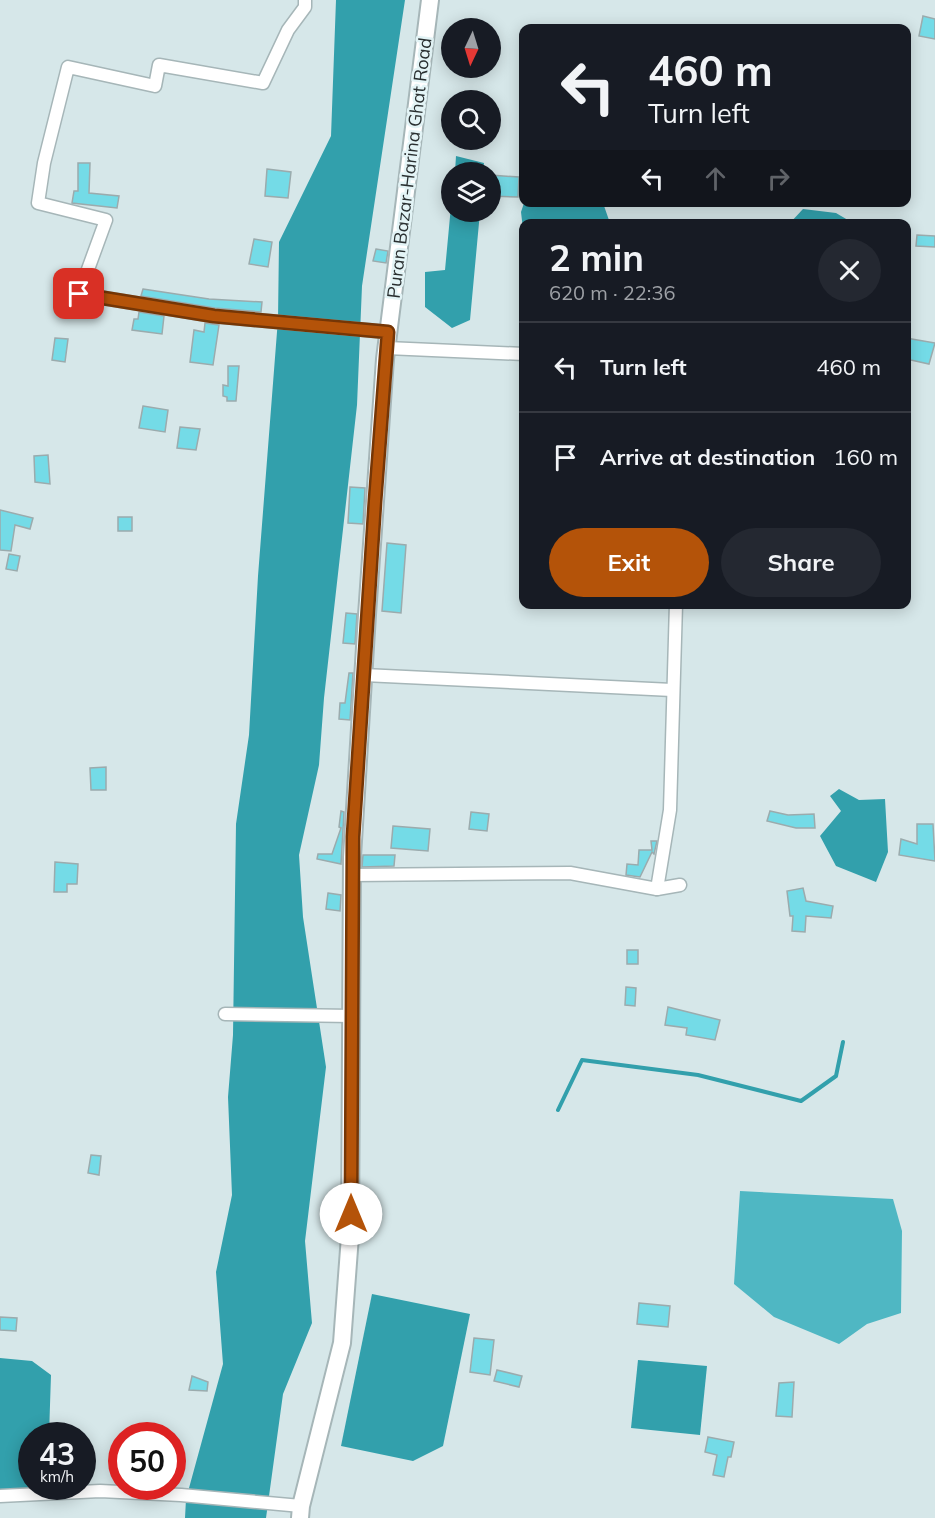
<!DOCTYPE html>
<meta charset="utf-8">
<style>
body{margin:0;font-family:Mulish,sans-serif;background:#242831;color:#f1f3f6;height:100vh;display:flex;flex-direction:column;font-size:22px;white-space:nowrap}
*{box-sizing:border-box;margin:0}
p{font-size:20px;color:#9ea1a6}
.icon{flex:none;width:33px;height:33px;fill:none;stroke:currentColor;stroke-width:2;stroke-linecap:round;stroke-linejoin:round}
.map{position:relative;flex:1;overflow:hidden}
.sheet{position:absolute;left:519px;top:219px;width:392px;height:390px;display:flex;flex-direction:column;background:#171b24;border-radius:12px;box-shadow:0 3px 15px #0003}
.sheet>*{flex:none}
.hud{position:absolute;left:519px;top:24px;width:392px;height:183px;border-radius:12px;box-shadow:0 3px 15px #0003;background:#171b24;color:#f1f3f6;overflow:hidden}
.needle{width:39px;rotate:184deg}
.fabs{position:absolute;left:441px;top:18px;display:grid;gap:12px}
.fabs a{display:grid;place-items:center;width:60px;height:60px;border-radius:50%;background:#171b24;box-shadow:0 3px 15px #0003;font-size:30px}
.speed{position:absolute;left:18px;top:1422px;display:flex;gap:12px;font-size:30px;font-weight:700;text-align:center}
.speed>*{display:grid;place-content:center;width:78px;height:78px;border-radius:50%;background:#171b24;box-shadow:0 3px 15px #0003;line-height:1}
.speed small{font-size:15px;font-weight:400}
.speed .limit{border:9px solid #d22;background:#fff;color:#111}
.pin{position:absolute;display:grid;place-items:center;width:51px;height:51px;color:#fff;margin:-26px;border-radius:12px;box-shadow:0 3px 9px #0006}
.me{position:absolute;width:66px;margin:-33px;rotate:0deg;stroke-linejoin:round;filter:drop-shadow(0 0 4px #0008)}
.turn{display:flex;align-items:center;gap:21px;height:126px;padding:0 30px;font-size:27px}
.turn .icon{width:78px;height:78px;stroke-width:2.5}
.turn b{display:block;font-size:42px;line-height:51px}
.lanes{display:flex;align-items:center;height:57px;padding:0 30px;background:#0003;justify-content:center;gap:30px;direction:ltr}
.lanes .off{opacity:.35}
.round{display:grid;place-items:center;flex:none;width:63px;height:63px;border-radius:32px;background:#242831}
.headline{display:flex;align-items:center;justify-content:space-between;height:102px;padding:0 30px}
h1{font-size:36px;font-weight:700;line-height:45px}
.cta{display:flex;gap:12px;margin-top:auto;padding:12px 30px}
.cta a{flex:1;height:69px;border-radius:36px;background:#b45309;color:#fff;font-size:24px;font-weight:700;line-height:69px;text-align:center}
.cta a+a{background:#242831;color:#f1f3f6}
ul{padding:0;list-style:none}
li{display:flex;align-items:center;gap:18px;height:90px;padding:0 30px;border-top:2px solid #363941}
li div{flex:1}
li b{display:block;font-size:22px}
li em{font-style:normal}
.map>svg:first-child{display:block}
.forest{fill:#4fb7c3}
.water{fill:#32a0ac}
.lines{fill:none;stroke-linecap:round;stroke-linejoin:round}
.stream{stroke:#32a0ac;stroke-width:4}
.building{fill:#74dbe7;stroke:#9babad;stroke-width:1.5}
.minor-casing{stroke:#a6b6b8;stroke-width:15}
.secondary-casing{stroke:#a6b6b8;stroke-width:20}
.minor{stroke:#fff;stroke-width:12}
.secondary{stroke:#fff;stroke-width:16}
.route-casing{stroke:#753606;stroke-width:15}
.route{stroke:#b45309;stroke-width:10}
.labels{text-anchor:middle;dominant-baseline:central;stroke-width:5;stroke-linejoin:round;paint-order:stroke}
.street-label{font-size:18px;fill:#292f30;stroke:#e3f4f6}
</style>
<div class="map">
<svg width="935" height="1518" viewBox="0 0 935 1518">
<rect width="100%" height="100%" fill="#d6e7e9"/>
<path class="forest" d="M 740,1191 L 893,1199 L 902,1231 L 901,1313 L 867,1324 L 839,1344 L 774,1317 L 734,1284 Z"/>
<g class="water">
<path d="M 336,0 L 405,0 L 362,286 L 357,405 L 324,698 L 319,765 L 299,855 L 303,917 L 326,1067 L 305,1241 L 312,1323 L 283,1394 L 266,1518 L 185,1518 L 186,1499 L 223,1364 L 216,1272 L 232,1195 L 228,1097 L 233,1035 L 236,824 L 249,735 L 258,576 L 278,319 L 279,242 L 331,136 Z"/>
<path d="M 456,156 L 484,163 L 483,172 L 455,172 Z"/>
<path d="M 524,203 L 603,203 L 610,223 L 524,224 L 523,229 L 521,212 Z"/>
<path d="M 451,206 L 452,212 L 480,212 L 470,320 L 452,328 L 425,307 L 425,272 L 445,270 Z"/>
<path d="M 803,209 L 836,213 L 853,223 L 790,223 Z"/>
<path d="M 839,789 L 859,800 L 885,799 L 888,852 L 876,882 L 836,866 L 820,836 L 841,811 L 830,796 Z"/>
<path d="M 372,1294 L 470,1314 L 443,1446 L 413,1461 L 341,1446 Z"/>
<path d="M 0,1358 L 32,1361 L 51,1375 L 49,1435 L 32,1436 L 32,1486 L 47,1488 L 0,1490 Z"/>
<path d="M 638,1360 L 707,1366 L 700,1435 L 631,1428 Z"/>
</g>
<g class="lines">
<path class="stream" d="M 558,1110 L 582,1060 L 698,1075 L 801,1101 L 836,1076 L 843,1042"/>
</g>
<g class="building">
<path d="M 923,16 L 935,19 L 935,39 L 919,36 Z"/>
<path d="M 78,163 L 90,163 L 89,193 L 119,196 L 117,208 L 72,203 L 74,191 L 78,191 Z"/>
<path d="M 267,169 L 291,172 L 288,198 L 265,196 Z"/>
<path d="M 490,175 L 519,177 L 518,197 L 490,196 Z"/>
<path d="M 917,235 L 935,236 L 935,247 L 916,246 Z"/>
<path d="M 254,239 L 272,242 L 268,267 L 249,264 Z"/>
<path d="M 376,249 L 388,251 L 386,263 L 373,261 Z"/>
<path d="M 143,289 L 209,299 L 262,302 L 261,312 L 215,308 L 141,296 Z"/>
<path d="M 139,312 L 164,316 L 162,334 L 132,330 L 134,319 L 138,319 Z"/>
<path d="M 205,323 L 219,325 L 213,365 L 190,362 L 194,330 L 204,332 Z"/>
<path d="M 55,338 L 68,339 L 65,362 L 52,360 Z"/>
<path d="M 906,338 L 935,343 L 929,364 L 906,359 Z"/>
<path d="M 228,366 L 239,366 L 236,401 L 227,401 L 227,397 L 223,396 L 223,385 L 228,386 Z"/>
<path d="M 143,406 L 168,410 L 165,432 L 139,428 Z"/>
<path d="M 180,427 L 200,429 L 196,450 L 177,448 Z"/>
<path d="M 48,455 L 50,484 L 35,482 L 34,456 Z"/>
<path d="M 350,487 L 365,488 L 363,524 L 348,523 Z"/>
<path d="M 0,510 L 33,518 L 30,529 L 15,525 L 11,551 L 0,550 Z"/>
<rect x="118" y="517" width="14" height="14"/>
<path d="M 387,543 L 406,545 L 401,613 L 382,611 Z"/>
<path d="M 9,554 L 20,556 L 17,571 L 6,569 Z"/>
<path d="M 346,613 L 357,614 L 355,644 L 343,643 Z"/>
<path d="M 349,673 L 353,673 L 350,720 L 339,719 L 340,703 L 345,703 Z"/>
<path d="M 106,767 L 106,790 L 91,790 L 90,768 Z"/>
<path d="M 341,811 L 344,812 L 341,864 L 317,859 L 318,854 L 332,854 L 341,828 L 339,827 Z"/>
<path d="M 770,811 L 788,815 L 814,814 L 815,828 L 796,828 L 767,821 Z"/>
<path d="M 471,812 L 489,814 L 487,831 L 469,829 Z"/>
<path d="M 917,824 L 933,824 L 935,861 L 899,855 L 901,839 L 917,844 Z"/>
<path d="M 393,826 L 430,829 L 428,851 L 391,848 Z"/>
<path d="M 651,841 L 657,841 L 654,854 L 652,852 L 640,877 L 626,875 L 627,864 L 638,865 L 639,850 L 652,850 Z"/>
<path d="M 363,855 L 395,855 L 394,866 L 362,867 Z"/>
<path d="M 55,862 L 78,864 L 77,884 L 67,884 L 67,892 L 54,892 Z"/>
<path d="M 803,888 L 806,901 L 833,906 L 831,918 L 806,916 L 805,932 L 792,931 L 793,916 L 790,916 L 787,891 Z"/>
<path d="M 328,893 L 341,895 L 340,911 L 326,909 Z"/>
<rect x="627" y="950" width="11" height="14"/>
<path d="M 626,987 L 636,988 L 635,1006 L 625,1005 Z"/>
<path d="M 668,1007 L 720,1020 L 715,1040 L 686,1035 L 687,1028 L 665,1025 Z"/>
<path d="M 91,1155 L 101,1156 L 99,1175 L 88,1173 Z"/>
<path d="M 639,1303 L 670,1306 L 668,1327 L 637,1324 Z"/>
<path d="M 0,1317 L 17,1318 L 16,1331 L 0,1330 Z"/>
<path d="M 474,1338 L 494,1340 L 490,1375 L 470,1372 Z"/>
<path d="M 497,1370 L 522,1376 L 519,1387 L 494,1381 Z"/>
<path d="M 192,1376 L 208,1382 L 207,1391 L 189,1390 Z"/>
<path d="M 794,1382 L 792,1417 L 776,1416 L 779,1383 Z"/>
<path d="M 708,1437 L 734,1442 L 731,1457 L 728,1457 L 724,1477 L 713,1475 L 717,1455 L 705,1452 Z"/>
</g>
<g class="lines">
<defs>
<g id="minor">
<path d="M 305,0 L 305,7 L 288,30 L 263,83 L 159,65 L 155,86 L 68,67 L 44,163 L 38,203 L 106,220 L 79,294 L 214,316 L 388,332"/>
<path d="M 387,348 L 524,354"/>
<path d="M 364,675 L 672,690"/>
<path d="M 352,875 L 570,873 L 657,889 L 680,885"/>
<path d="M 657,889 L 670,810 L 676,604"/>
<path d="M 225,1014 L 352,1016"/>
<path d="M 0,1496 L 100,1491 L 181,1495 L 301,1506"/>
</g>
<path id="secondary" d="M 300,1518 L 301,1506 L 342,1343 L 350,1236 L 352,857 L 367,615 L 385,359 L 430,0"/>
</defs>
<use href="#minor" class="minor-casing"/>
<use href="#secondary" class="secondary-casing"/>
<use href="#minor" class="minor"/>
<use href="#secondary" class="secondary"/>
</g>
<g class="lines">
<defs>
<path id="route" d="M 79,294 L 214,316 L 388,332 L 375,501 L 353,837 L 351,1214"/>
</defs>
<use href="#route" class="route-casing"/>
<use href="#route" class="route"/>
</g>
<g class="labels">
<g class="street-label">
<text transform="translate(409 168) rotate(-83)">Puran Bazar-Harina Ghat Road</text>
</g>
</g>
</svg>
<div class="fabs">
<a><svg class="needle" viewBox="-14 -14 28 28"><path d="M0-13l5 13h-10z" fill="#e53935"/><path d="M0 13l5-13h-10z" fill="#9ea1a6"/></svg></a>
<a><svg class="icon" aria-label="search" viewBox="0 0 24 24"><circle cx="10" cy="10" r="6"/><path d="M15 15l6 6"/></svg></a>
<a><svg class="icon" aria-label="layers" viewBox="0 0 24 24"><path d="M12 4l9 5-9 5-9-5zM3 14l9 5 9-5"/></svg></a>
</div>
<div class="speed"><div>43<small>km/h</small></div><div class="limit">50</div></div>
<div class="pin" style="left:79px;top:294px;background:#d93025"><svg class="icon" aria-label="arrive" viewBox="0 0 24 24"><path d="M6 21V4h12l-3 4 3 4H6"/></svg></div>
<svg class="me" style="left:351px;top:1214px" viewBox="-20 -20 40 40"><circle r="19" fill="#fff"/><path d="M0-13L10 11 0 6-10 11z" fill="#b45309"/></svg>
<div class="hud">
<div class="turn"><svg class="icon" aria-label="left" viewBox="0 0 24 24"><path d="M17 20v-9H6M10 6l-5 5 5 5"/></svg><div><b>460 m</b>Turn left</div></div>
<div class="lanes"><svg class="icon" aria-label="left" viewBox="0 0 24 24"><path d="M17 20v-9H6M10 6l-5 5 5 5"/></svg><svg class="icon off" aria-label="ahead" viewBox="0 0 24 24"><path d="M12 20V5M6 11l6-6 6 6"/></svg><svg class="icon off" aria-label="right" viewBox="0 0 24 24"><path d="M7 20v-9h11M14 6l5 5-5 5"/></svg></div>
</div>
<section class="sheet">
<div class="headline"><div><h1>2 min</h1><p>620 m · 22:36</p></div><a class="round"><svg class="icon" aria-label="close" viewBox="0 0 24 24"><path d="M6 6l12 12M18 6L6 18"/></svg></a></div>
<ul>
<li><svg class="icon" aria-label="left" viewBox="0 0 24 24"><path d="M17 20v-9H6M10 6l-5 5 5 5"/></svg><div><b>Turn left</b></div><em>460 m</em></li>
<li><svg class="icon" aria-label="arrive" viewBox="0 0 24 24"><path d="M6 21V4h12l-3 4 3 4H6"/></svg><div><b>Arrive at destination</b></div><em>160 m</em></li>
</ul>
<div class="cta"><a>Exit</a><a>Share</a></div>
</section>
</div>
